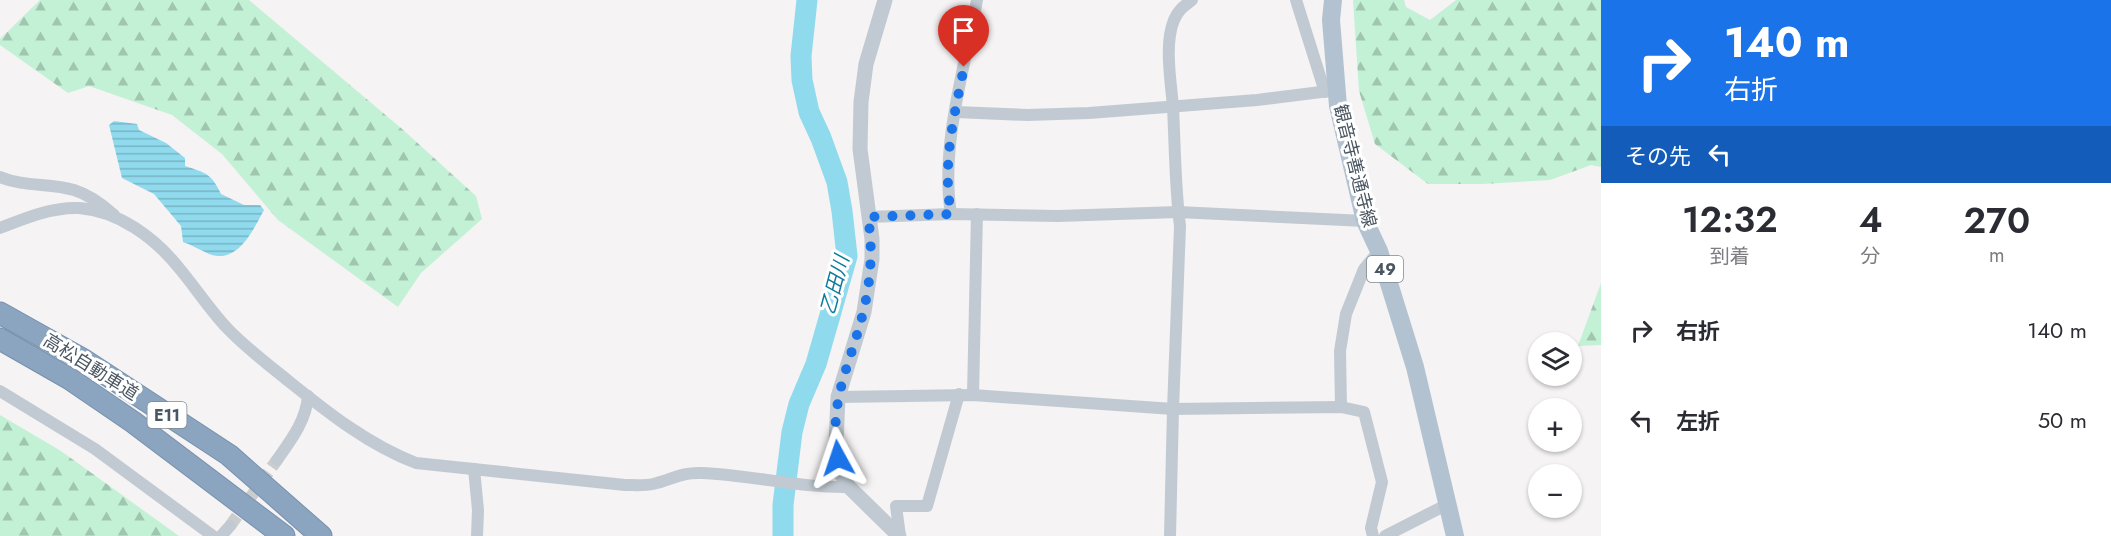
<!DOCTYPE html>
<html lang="ja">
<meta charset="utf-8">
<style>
body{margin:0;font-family:Jost,"Noto Sans JP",sans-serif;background:#f7f7f7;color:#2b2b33;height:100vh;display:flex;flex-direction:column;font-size:22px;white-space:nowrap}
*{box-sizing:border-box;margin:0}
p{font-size:20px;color:#7c7c81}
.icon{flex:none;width:33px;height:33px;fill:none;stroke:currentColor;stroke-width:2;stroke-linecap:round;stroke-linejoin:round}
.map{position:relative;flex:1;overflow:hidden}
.details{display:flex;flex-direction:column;background:#fff;width:510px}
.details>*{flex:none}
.top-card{background:#1a73e8;color:#fff;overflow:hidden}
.tools{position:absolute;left:1528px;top:332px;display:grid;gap:12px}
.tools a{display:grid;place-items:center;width:54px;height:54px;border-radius:50%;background:#fff;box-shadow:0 2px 4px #0004;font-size:30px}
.pin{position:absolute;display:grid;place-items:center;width:51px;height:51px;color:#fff;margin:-62px -26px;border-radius:50% 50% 50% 0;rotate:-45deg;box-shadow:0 0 6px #0007}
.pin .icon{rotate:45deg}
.me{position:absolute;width:66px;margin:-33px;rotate:355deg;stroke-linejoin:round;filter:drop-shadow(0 0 4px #0008)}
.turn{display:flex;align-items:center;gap:21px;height:126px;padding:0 24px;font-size:27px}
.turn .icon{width:78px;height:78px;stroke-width:2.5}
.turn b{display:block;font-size:42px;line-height:51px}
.then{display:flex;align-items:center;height:57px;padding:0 24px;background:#0003;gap:12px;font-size:22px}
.eta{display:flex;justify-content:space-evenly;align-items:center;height:102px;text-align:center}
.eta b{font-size:36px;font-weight:600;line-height:42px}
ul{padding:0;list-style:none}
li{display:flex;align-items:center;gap:18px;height:90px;padding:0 24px}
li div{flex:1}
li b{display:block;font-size:22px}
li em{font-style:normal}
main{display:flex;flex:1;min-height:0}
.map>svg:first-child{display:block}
.forest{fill:url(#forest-firs)}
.water{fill:url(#water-rules)}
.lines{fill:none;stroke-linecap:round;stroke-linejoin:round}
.river{stroke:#90daee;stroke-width:21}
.minor-tunnel{stroke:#caccce;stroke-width:12;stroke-dasharray:12 6;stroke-linecap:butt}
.motorway-casing{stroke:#7690ad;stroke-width:23}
.minor{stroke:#c1cad2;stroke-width:12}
.tertiary{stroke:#c1cad2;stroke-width:15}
.primary{stroke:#b3c2d1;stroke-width:18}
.motorway{stroke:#8ba5c1;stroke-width:21}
.route{stroke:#1a73e8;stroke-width:10;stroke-dasharray:0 18}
.labels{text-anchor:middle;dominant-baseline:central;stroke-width:6;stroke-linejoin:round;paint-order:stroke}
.shield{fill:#fff;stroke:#808990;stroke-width:1.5}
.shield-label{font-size:16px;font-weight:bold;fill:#4a5661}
.street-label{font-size:18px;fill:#4a5661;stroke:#fff}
.water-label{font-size:20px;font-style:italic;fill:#0c7c9b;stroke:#fff}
</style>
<main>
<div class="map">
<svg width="1601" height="536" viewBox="0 0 1601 536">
<defs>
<pattern id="forest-firs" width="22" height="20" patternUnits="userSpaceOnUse" patternTransform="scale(1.5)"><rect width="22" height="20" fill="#c3f1d5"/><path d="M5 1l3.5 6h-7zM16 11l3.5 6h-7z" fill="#a0c6b0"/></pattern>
<pattern id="water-rules" width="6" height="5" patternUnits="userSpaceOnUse" patternTransform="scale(1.5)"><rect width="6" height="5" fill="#90daee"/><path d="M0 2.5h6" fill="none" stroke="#78b4c4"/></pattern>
</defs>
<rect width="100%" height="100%" fill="#f5f3f3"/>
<g class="forest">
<path d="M 40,0 L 249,0 L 401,128 L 476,196 L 482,219 L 421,273 L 398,307 L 278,220 L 222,154 L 172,115 L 89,86 L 68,93 L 0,45 L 0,39 Z"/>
<path d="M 1353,0 L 1404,0 L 1406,7 L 1430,20 L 1456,0 L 1601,0 L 1601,167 L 1591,165 L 1550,180 L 1483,184 L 1428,184 L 1375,144 L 1359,91 Z"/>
<path d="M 1601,283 L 1601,345 L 1577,346 L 1578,346 Z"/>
<path d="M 0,415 L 61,451 L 179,536 L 0,536 Z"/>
</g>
<path class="water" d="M 114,121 L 137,124 L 139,130 L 166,143 L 185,158 L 185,166 C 206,173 211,173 221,194 L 244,205 L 260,205 L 264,210 C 253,230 238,265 209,254 C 200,250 192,245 183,242 L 181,226 L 154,194 L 122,178 L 109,125 Z"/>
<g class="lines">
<path class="river" d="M 783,536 L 783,505 L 792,432 L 799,404 L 816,364 L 847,256 L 842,211 L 837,182 L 821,138 L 809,112 L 802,80 L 801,56 L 807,0"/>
<path class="minor-tunnel" d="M 230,526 L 277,460"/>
<defs>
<g id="motorway">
<path d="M 0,313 L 84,360 L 229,455 L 321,536"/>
<path d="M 0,339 L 70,379 L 133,422 L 284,536"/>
</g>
</defs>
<use href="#motorway" class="motorway-casing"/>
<g class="minor">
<path d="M 1296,0 L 1325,92"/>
<path d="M 956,112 L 1027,115 L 1089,113 L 1257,100 L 1337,90"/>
<path d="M 0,177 C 24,187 50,183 74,190 C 90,195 102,204 114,215"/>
<path d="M 951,214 C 940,146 965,67 977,0"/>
<path d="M 868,217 L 951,214 L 1058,216 L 1178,212 L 1365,221"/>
<path d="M 0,228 C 25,218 52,207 79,208 C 119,211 155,238 179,268 C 195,287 210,310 227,328 C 245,347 266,363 286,379 C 326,411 368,445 416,463 L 625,485 C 634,485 644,486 653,484 C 672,480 680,472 702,473 C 751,475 800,488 849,487"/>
<path d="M 0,391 L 95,449 L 213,536"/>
<path d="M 973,395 L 977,214"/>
<path d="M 838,397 L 973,395 L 1173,409 L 1341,407 L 1364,412 L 1382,482 L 1371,528 L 1373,536"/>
<path d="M 1341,407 L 1340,351 L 1346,314 L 1364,269 L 1379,251"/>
<path d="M 277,460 C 291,440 306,421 308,396"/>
<path d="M 474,469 L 478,510 L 477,536"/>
<path d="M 221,536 L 230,526"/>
<path d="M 900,536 L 896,506 L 927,506 L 959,394"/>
<path d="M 1170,536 L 1173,409 L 1180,226 C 1175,187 1175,147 1173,107 C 1171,82 1164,44 1174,20 C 1178,10 1184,6 1192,0"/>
<path d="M 1385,536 L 1448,504"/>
</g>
<path class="tertiary" d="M 885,0 L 866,64 L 861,102 L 860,149 L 872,239 L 872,259 L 864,312 L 838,397 L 836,443 L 840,472 L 849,487 L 899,536"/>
<path class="primary" d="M 1333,0 L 1331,20 L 1338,106 L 1365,221 L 1379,251 L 1415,367 L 1455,536"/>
<use href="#motorway" class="motorway"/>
</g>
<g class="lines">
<path class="route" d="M 838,458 C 828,401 850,366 863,313 C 871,281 873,249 868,217 L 951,214 C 942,162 954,118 964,67"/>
</g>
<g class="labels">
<g class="shield">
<rect x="1367" y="256" width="36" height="26" rx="4.5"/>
<rect x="147.5" y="402" width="39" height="26" rx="4.5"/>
</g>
<g class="shield-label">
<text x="1385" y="269">49</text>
<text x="167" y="415">E11</text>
</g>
<g class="street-label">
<text transform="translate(1355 166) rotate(76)">観音寺善通寺線</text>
<text transform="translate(91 367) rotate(32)">高松自動車道</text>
</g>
<g class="water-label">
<text transform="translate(835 285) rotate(-75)">乙田川</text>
</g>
</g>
</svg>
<div class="tools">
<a><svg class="icon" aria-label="layers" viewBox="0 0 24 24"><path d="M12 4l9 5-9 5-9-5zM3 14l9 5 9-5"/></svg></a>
<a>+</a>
<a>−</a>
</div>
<div class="pin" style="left:964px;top:67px;background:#d93025"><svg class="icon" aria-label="arrive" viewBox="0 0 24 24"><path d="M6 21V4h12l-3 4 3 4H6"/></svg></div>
<svg class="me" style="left:838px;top:458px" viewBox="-20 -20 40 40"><path d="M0-17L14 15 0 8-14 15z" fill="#1a73e8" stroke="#fff" stroke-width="4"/></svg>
</div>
<section class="details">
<div class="top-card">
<div class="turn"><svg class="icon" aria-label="right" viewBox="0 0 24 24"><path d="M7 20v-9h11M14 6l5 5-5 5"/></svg><div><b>140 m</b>右折</div></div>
<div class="then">その先<svg class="icon" aria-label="left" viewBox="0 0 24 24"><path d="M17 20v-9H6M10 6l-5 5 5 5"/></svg></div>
</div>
<div class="eta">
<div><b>12:32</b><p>到着</p></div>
<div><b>4</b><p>分</p></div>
<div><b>270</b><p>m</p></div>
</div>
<ul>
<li><svg class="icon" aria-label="right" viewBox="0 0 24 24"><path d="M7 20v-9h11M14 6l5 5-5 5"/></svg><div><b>右折</b></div><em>140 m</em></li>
<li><svg class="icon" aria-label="left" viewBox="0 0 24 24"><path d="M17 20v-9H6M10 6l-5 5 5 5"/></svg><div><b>左折</b></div><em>50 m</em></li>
</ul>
</section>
</main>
